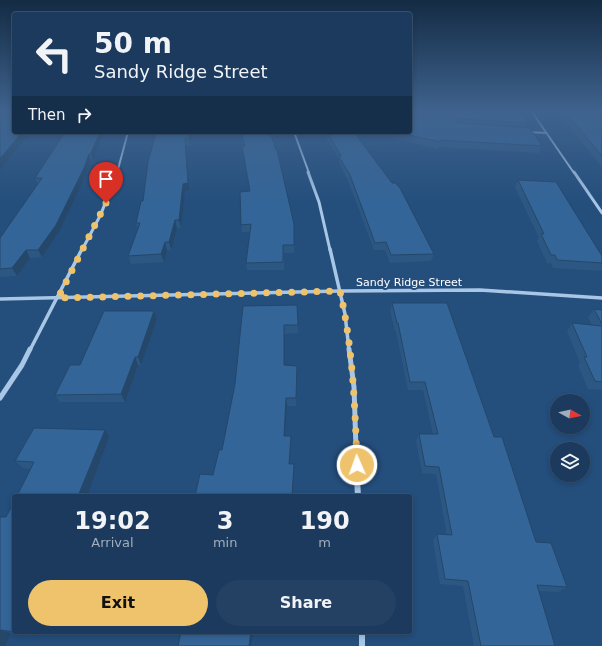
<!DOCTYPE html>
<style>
body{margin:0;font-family:"DejaVu Sans",sans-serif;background:#244163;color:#f1f3f6;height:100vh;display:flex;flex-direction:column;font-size:15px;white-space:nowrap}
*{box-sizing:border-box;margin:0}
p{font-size:13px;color:#a0adbc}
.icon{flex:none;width:22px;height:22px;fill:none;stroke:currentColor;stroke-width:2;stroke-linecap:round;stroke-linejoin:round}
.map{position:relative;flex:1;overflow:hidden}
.side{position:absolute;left:12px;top:494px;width:400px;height:140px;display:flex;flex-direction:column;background:#1b3a5d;border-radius:4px;box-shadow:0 2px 6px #0003,0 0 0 1px #395472}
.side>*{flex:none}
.hud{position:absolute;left:12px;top:12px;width:400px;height:122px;border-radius:4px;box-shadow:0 2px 6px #0003,0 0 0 1px #395472;background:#1b3a5d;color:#f1f3f6;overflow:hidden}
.needle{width:26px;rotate:98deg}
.buttons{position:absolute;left:550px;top:394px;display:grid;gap:8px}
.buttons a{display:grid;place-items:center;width:40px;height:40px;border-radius:50%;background:#1b3a5d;box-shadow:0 2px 6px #0003,0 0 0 1px #395472;font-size:20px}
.pin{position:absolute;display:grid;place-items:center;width:34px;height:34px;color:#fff;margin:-41px -17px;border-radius:50% 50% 50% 0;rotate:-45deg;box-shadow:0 0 4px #0007}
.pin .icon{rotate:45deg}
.me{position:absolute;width:44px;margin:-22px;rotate:358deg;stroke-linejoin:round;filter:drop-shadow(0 0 3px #0008)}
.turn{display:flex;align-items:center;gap:14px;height:84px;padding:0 16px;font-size:18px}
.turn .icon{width:52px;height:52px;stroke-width:2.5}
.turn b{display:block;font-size:28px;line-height:34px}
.then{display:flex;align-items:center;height:38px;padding:0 16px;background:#0003;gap:8px;font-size:15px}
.eta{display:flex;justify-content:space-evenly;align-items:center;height:68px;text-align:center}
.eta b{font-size:24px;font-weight:700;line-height:28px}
.action{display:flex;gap:8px;margin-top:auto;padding:8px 16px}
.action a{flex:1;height:46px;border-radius:24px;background:#efc36c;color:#111;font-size:16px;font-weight:700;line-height:46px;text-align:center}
.action a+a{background:#244163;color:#f1f3f6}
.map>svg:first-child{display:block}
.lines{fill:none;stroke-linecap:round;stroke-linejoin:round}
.minor-far4{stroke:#a8c6e5;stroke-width:2}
.minor-far3{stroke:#a8c6e5;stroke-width:3}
.minor-far2{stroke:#a8c6e5;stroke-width:3.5}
.minor-far1{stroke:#a8c6e5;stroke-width:5}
.minor{stroke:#a8c6e5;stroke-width:6}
.wall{fill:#2d5783}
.shaded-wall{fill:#24476a}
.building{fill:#346598;stroke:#24476a}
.route{stroke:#efc36c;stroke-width:7;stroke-dasharray:0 12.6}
.labels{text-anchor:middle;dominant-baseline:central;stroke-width:4;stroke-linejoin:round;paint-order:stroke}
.street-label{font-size:11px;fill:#fff;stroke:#244e7c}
</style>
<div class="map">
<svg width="602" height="646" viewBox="0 0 602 646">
<rect width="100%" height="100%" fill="#244e7c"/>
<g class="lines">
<g class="minor-far4">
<path d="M 532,112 L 574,173"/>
<path d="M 294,132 L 309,173"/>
<path d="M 528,132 L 546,133"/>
<path d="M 117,173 L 128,132"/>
</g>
<g class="minor-far3">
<path d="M 308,172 L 319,202 L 330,250"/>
<path d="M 574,172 L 602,213"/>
<path d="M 82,250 L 101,214 L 117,172"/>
</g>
<g class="minor-far2">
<path d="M 330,249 L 345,314 L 349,350"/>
<path d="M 0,299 L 340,291 L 480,290 L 602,298"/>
<path d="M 30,350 L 82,249"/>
</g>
<g class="minor-far1">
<path d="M 349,349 L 354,387 L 357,480"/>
<path d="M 0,398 L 22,365 L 30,349"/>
</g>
<g class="minor">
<path d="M 357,479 L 358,496"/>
<path d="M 362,632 L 362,646"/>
</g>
</g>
<g class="wall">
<path d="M 410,112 L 527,123 L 525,128 L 542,146 L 539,153 L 439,147 L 438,149 L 393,138 L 391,132 L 410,132 Z"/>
<path d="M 557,112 L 602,112 L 602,167 Z"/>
<path d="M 62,132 L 104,132 L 93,160 L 91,160 L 86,175 L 59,232 L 42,257 L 30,258 L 17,276 L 0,277 L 0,238 L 38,184 L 35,178 L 63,135 Z"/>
<path d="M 156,132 L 192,132 L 190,145 L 186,146 L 189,190 L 185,191 L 181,228 L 177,228 L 171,250 L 167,250 L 164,262 L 131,264 L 128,256 L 138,229 L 136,223 L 143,201 Z"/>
<path d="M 240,132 L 270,132 L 294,224 L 294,253 L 284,253 L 284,270 L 247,270 L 246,263 L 250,232 L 242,232 L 241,225 L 250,191 L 243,153 L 242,146 L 244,146 Z"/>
<path d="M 323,132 L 357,132 L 359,135 L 358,139 L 434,254 L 431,261 L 390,263 L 385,250 L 374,250 L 349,183 L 339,163 L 339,160 Z"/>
<path d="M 518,180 L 602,256 L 602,270 L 601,271 L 553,268 L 551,263 L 547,263 L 537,241 L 539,238 L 515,187 Z"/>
<path d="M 392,303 L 494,437 L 536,542 L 567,587 L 558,592 L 538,591 L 555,646 L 474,646 L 463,586 L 440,584 L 433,540 L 437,534 L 447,535 L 436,474 L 422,473 L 416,441 L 419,434 L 433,434 L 423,390 L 408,390 L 396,331 L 395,331 L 390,311 Z"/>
<path d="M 297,305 L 298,333 L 284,334 L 284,365 L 297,366 L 296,406 L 287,406 L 284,436 L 291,436 L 291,444 L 290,464 L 294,471 L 293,496 L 195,496 L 213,475 L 222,450 L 235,384 Z"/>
<path d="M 594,309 L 602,310 L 602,390 L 588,389 L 578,365 L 580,363 L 567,331 L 572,323 L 592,325 L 588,317 Z"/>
<path d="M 154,311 L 157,319 L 141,365 L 138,365 L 125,402 L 60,402 L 55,395 L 80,365 Z"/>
<path d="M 109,437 L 31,469 L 23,468 L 15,461 Z"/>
<path d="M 14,502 L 14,632 L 35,632 L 33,636 L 11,633 L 5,646 L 0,646 L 6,517 Z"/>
</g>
<g class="shaded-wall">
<path d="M 22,132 L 30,132 L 0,170 L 0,159 Z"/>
<path d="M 100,132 L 104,132 L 93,160 L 91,153 Z"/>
<path d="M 190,132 L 192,132 L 190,145 L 189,139 Z"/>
<path d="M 185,139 L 186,146 L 189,190 L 185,191 L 181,228 L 179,220 L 183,184 Z"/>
<path d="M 89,154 L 91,160 L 86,175 L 59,232 L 42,257 L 38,250 Z"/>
<path d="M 175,220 L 177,228 L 171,250 L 169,242 Z"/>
<path d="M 165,242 L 167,250 L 164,262 L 161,254 Z"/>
<path d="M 26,250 L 30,258 L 17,276 L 12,268 Z"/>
<path d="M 154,311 L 157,319 L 141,365 L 138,357 Z"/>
<path d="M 135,357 L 138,365 L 125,402 L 121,394 Z"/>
<path d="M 286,398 L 287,406 L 284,443 L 284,436 Z"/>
<path d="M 105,430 L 109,437 L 87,496 L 78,496 Z"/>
<path d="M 291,436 L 291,444 L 289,471 L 289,464 Z"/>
<path d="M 294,464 L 294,471 L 293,496 L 292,496 Z"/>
<path d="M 1,630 L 11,633 L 5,646 L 0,646 L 0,631 Z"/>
<path d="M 24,632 L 35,632 L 33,636 L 23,633 Z"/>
<path d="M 251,632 L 253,632 L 251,646 L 249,646 Z"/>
</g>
<g class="building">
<path d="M 4,112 L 14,112 L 14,132 L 22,132 L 0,159 L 0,117 Z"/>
<path d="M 410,112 L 520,112 L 527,123 L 459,119 L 456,121 L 457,123 L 530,128 L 542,146 L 440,140 L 440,142 L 396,132 L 410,132 Z"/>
<path d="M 565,112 L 602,112 L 602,156 Z"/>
<path d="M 62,132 L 100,132 L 91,153 L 89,154 L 84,168 L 56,225 L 38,250 L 26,250 L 12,268 L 0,269 L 0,238 L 42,178 L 35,178 L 65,132 Z"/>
<path d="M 156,132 L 190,132 L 189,139 L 185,139 L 188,183 L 183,184 L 179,220 L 175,220 L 169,242 L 165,242 L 161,254 L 128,256 L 140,223 L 136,223 L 141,201 L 143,201 L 148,162 Z"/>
<path d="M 241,132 L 270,132 L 276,150 L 277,150 L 294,224 L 294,245 L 283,245 L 283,262 L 246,263 L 251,224 L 241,225 L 240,192 L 250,191 L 242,146 L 245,146 Z"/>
<path d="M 327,132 L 357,132 L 359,135 L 356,135 L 392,183 L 395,183 L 400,188 L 434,254 L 391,255 L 386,242 L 375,243 L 350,175 L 339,157 L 341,156 Z"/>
<path d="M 518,180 L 556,182 L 602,256 L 602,263 L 557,260 L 555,255 L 551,255 L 541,234 L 544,234 Z"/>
<path d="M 392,303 L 447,303 L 494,437 L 502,437 L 536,542 L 551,543 L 567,587 L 537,585 L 555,646 L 481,646 L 468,581 L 445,579 L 437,534 L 452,535 L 439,467 L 425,466 L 419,434 L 438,434 L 425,382 L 410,382 L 398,323 L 397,323 Z"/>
<path d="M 297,305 L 298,325 L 284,325 L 284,365 L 297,366 L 296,398 L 286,398 L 284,436 L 291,436 L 289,464 L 294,464 L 292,496 L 195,496 L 200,474 L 213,475 L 219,450 L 222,450 L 235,384 L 243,306 Z"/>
<path d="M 594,309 L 602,310 L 602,324 Z"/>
<path d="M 104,311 L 154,311 L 138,357 L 135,357 L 121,394 L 55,395 L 70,365 L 80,365 Z"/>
<path d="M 572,323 L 602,326 L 602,382 L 595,381 L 584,357 L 587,357 Z"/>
<path d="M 34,428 L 105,430 L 78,496 L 17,496 L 34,462 L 15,461 Z"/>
<path d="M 14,502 L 14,632 L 1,630 L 0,631 L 0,517 L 6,517 Z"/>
<path d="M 181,632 L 251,632 L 249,646 L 178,646 Z"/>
</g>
<linearGradient id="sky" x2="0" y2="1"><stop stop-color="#142b44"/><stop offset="0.55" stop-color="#3f638e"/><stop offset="1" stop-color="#3f638e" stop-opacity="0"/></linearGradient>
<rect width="602" height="203" fill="url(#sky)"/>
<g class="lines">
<path class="route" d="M 106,203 L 58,298 L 340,291 C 353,348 355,407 357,465"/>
</g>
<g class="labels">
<g class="street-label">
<text x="409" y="282">Sandy Ridge Street</text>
</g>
</g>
</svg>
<div class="buttons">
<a><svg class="needle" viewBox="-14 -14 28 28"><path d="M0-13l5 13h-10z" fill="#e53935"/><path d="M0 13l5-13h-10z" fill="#a0adbc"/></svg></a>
<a><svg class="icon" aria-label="layers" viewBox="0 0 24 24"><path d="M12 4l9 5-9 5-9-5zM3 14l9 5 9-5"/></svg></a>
</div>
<div class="pin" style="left:106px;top:203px;background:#d93025"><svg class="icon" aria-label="arrive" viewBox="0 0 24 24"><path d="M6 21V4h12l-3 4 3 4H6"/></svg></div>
<svg class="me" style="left:357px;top:465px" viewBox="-20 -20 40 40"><circle r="17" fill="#efc36c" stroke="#fff" stroke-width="3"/><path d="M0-11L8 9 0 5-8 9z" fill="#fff"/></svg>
<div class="hud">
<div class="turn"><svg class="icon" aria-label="left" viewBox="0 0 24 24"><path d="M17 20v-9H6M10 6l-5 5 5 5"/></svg><div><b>50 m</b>Sandy Ridge Street</div></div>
<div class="then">Then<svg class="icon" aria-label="right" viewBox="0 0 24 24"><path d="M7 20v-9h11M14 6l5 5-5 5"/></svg></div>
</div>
<section class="side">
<div class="eta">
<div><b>19:02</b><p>Arrival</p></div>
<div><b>3</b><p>min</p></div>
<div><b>190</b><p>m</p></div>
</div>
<div class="action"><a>Exit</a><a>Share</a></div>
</section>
</div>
